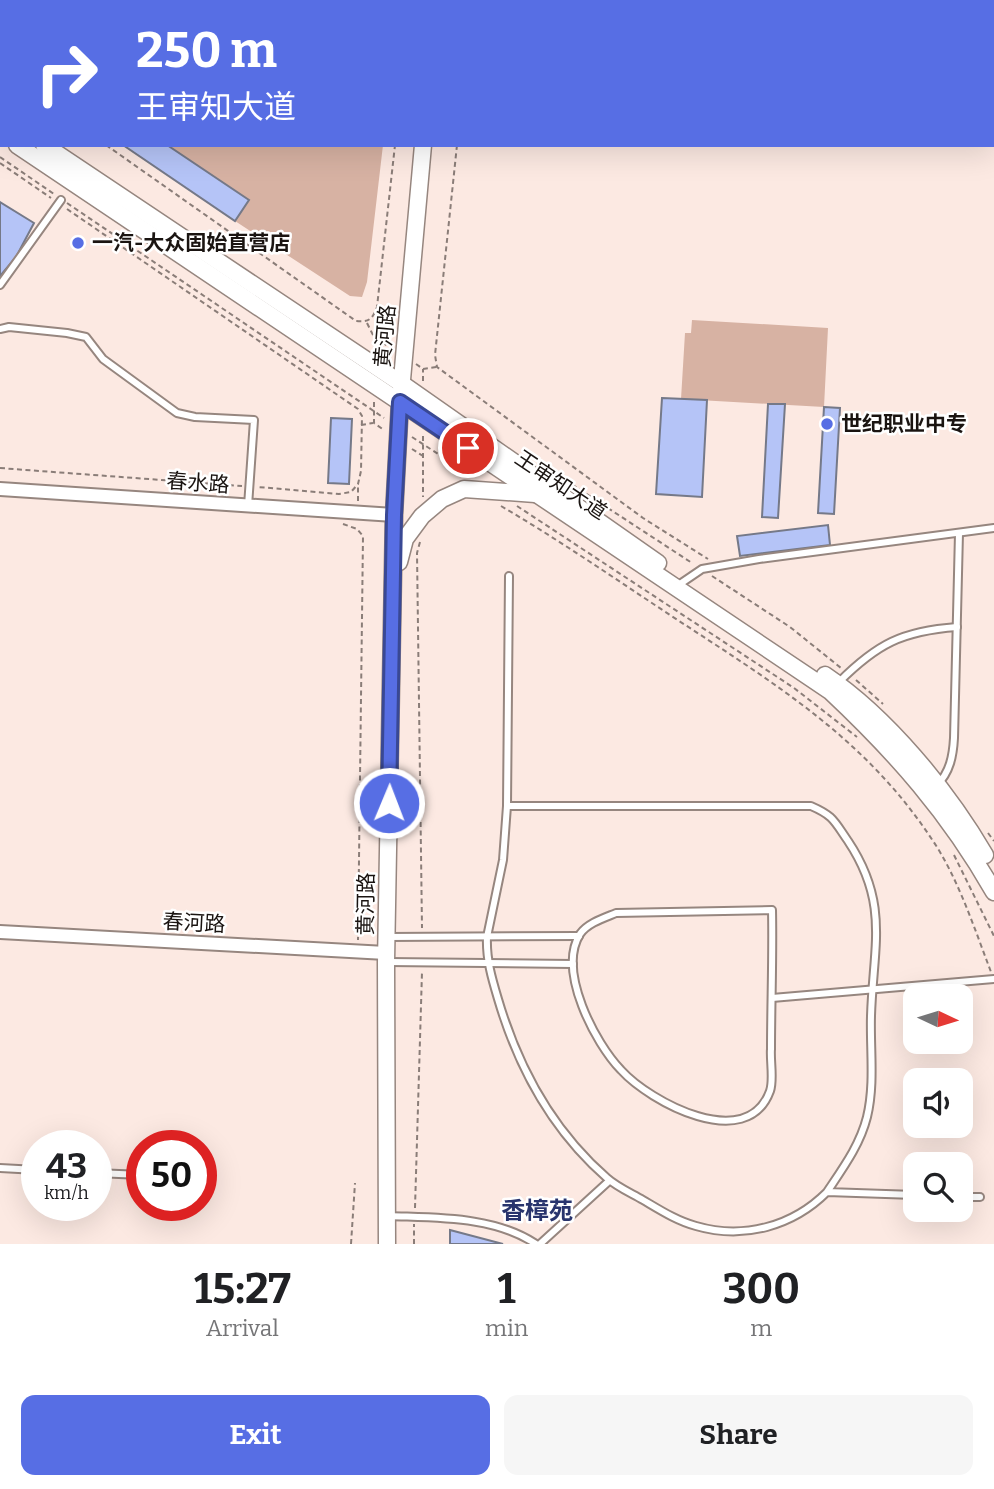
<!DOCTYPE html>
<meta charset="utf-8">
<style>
body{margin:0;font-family:Bitter,"Noto Sans SC",serif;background:#f6f6f6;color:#202124;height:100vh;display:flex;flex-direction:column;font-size:26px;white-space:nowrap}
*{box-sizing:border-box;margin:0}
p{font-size:23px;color:#757577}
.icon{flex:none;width:38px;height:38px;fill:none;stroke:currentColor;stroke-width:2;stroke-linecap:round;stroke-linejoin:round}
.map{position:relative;height:1244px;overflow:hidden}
.panel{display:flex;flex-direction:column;background:#fff;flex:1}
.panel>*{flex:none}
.hud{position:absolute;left:0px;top:0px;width:994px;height:147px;box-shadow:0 7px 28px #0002;background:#576ee4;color:#fff;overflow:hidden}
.needle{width:46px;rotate:94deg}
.buttons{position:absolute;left:903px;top:984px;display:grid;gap:14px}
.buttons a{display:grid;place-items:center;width:70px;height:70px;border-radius:14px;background:#fff;box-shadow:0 7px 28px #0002;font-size:35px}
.speed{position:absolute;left:21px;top:1130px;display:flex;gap:14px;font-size:35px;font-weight:700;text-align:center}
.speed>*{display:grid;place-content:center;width:91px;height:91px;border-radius:50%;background:#fff;box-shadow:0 7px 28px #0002;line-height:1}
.speed small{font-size:18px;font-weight:400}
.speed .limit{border:10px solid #d22;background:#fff;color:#111}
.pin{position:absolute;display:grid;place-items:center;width:60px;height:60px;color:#fff;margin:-30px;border:4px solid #fff;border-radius:50%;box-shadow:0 2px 7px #0007}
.me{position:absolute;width:77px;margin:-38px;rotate:1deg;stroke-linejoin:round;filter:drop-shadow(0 0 5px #0008)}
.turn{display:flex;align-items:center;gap:24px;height:147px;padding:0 21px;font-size:32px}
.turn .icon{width:91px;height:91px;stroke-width:2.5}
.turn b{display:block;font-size:49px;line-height:60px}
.eta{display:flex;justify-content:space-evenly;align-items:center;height:119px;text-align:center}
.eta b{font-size:42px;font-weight:700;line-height:49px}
.button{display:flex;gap:14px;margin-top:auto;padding:14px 21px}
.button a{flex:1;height:80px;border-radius:14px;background:#576ee4;color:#fff;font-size:28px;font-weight:700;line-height:80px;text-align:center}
.button a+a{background:#f6f6f6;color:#202124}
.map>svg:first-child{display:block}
.green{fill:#d7b2a3}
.building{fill:#b5c4f7;stroke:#757988;stroke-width:2}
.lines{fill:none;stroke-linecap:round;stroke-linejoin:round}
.service-casing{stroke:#96867f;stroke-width:10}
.minor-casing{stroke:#96867f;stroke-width:16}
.tertiary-casing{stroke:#96867f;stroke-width:18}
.secondary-casing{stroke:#96867f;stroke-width:19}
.path{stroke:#8a7d78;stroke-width:2;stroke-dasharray:5 3.5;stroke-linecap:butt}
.service{stroke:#fff;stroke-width:6}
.minor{stroke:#fff;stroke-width:12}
.tertiary{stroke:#fff;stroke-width:14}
.secondary{stroke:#fff;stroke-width:16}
.route-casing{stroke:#394894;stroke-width:18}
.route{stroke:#576ee4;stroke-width:12}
.poi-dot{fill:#576ee4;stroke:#fff;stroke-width:2.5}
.labels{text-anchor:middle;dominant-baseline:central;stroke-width:5;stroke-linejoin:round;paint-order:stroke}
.poi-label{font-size:21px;font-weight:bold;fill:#1a1411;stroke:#fff;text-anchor:start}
.street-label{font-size:21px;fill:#1a1411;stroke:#fff}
.quarter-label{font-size:24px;font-weight:bold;fill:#28346d;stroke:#fff}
</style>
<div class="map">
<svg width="994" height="1244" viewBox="0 0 994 1244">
<rect width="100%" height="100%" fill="#fce9e2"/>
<g class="green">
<path d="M 167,145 L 383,145 L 367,282 L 362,297 L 350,296 L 235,221 L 249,200 Z"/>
<path d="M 692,320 L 828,328 L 824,407 L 681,399 L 685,333 L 691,333 Z"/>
</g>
<g class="building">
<path d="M 123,145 L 167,145 L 249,200 L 235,221 Z"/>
<path d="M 0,202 L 34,223 L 16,257 L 0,276 Z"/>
<path d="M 662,398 L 707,400 L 702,497 L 656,494 Z"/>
<path d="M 768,404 L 785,404 L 778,518 L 762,517 Z"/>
<path d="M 824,407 L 840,408 L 834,514 L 818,513 Z"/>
<path d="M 331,418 L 352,419 L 349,484 L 328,483 Z"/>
<path d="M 828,525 L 830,545 L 740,556 L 737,536 Z"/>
<path d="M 450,1230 L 503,1244 L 450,1244 Z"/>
</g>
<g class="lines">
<defs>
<g id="service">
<path d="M 893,0 L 893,2"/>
<path d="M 865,2 L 866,0"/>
<path d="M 0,285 L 61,200"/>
<path d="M 0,329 L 9,327 L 67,333 L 86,337 L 103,359 L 177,413 L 195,417 L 254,420 L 248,506"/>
<path d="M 677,586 L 702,569 L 759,559 L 994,528"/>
<path d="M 839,682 C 877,644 902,631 957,627"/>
<path d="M 937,785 C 950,772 953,756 954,738 L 959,533"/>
<path d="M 507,806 L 509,576"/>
<path d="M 772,910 C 773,957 771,1003 771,1049 C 770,1061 774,1080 770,1091 C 747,1154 650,1102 621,1070 C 595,1043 557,971 580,934 C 588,923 604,918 616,913 Z"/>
<path d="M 388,937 L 579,936"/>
<path d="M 388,962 L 573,964"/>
<path d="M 772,998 L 994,979"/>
<path d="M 0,1168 L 37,1170"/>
<path d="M 96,1173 L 142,1175"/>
<path d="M 827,1192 C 843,1168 860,1145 867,1117 C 875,1084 870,1049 871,1016 C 873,947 890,904 848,841 C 834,821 834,816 811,806 L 507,806 L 503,860 L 487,937 C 486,959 492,979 498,999 C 518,1067 553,1131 607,1178 C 617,1187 631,1193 643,1200 C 660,1210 677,1221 696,1226 C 744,1240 793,1226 827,1192 L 915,1195"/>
<path d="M 961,1197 L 980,1197"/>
<path d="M 389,1216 C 437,1218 494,1216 536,1244"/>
<path d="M 540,1244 L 609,1181"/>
</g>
<g id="minor">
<path d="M 63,2 L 64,0"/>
<path d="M 0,489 L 394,515"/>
<path d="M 0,932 L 386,953"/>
</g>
<path id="tertiary" d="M 992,113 L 994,113"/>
<g id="secondary">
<path d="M 436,2 L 436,0"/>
<path d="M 0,116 L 2,117"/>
<path d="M 0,134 L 2,135"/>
<path d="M 17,145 L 830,691 C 896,753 949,813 994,892"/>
<path d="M 44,145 L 402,384 L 658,563"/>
<path d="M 399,562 L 405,539 L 422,516 L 442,499 L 464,489 L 535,494"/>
<path d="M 825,675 C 887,717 947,790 985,855"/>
<path d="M 387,1244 L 386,962 L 394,515 L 400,402 L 423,145"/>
</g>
</defs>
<use href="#service" class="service-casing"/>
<use href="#minor" class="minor-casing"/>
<use href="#tertiary" class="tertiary-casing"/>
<use href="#secondary" class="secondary-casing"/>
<g class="path">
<path d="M 411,2 L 411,0"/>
<path d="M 473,2 L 473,0"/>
<path d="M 992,85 L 994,85"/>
<path d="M 992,98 L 994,98"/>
<path d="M 992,136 L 994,136"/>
<path d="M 106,145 L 356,321 C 369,322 372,320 377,307 L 395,145"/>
<path d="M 457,145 L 435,355 L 437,367 L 643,518 L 708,559"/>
<path d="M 0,157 L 54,194"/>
<path d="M 0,163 L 51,198"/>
<path d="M 67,203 L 384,418"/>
<path d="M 67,209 L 358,409 L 362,416 L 361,471 L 358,484 L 351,492 L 339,494 L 258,487"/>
<path d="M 367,323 L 374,337 L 374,348"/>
<path d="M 375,338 L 391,348"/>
<path d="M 416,364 L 423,369 L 437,367"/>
<path d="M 423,381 L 423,369"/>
<path d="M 374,402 L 374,423 L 384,430"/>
<path d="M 361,425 L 373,423"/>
<path d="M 423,436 L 423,497"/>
<path d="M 412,437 L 472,476"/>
<path d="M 412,449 L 423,456"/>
<path d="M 0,468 L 242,486"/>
<path d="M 565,480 L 692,563"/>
<path d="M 358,501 L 358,485"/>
<path d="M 501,506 C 559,540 614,578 670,615 C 772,682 865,737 933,841 C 958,878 975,930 991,972"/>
<path d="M 517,506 L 794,688 L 857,737"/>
<path d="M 343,524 L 357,529 L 363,536 L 358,940"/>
<path d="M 420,542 L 417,553 L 422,928"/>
<path d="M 712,576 L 790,627 L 841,668"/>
<path d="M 856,680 L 883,704"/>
<path d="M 988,833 L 994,841"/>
<path d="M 954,855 L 994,936"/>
<path d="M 415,1208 L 422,972"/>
<path d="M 351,1244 L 355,1183"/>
<path d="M 414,1244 L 414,1224"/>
</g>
<use href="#service" class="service"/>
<use href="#minor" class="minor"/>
<use href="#tertiary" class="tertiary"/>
<use href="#secondary" class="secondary"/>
</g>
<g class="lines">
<defs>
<path id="route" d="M 389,803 L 394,515 L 400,402 L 468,448"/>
</defs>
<use href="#route" class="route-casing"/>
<use href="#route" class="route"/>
</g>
<g class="poi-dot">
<circle cx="78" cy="243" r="7"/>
<circle cx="827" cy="424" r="7"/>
</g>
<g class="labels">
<g class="poi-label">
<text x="92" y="243">一汽-大众固始直营店</text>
<text x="841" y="424">世纪职业中专</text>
</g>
<g class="street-label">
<text transform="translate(385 336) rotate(-85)">黄河路</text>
<text transform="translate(198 483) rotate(4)">春水路</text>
<text transform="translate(561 485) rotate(34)">王审知大道</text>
<text transform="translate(366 904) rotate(-89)">黄河路</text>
<text transform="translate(194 923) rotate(3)">春河路</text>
</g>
<g class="quarter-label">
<text x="537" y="1211">香樟苑</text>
</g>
</g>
</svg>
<div class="buttons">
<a><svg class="needle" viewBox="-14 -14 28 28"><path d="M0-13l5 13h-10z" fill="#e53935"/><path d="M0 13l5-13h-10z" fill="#757577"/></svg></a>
<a><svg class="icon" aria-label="sound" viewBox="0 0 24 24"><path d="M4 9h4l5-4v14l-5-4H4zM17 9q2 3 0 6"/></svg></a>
<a><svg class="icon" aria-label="search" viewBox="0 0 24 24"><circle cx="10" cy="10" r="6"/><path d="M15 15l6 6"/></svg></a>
</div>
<div class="speed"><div>43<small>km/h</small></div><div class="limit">50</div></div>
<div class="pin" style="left:468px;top:448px;background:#d93025"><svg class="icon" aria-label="arrive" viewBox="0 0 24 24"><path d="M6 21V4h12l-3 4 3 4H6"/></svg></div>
<svg class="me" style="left:389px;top:803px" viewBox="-20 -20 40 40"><circle r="17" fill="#576ee4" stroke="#fff" stroke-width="3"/><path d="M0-11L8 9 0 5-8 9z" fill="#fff"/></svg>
<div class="hud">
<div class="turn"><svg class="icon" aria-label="right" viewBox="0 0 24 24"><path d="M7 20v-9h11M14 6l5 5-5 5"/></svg><div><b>250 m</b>王审知大道</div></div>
</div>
</div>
<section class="panel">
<div class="eta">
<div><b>15:27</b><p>Arrival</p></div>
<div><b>1</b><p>min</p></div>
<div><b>300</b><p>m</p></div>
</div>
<div class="button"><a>Exit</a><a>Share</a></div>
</section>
